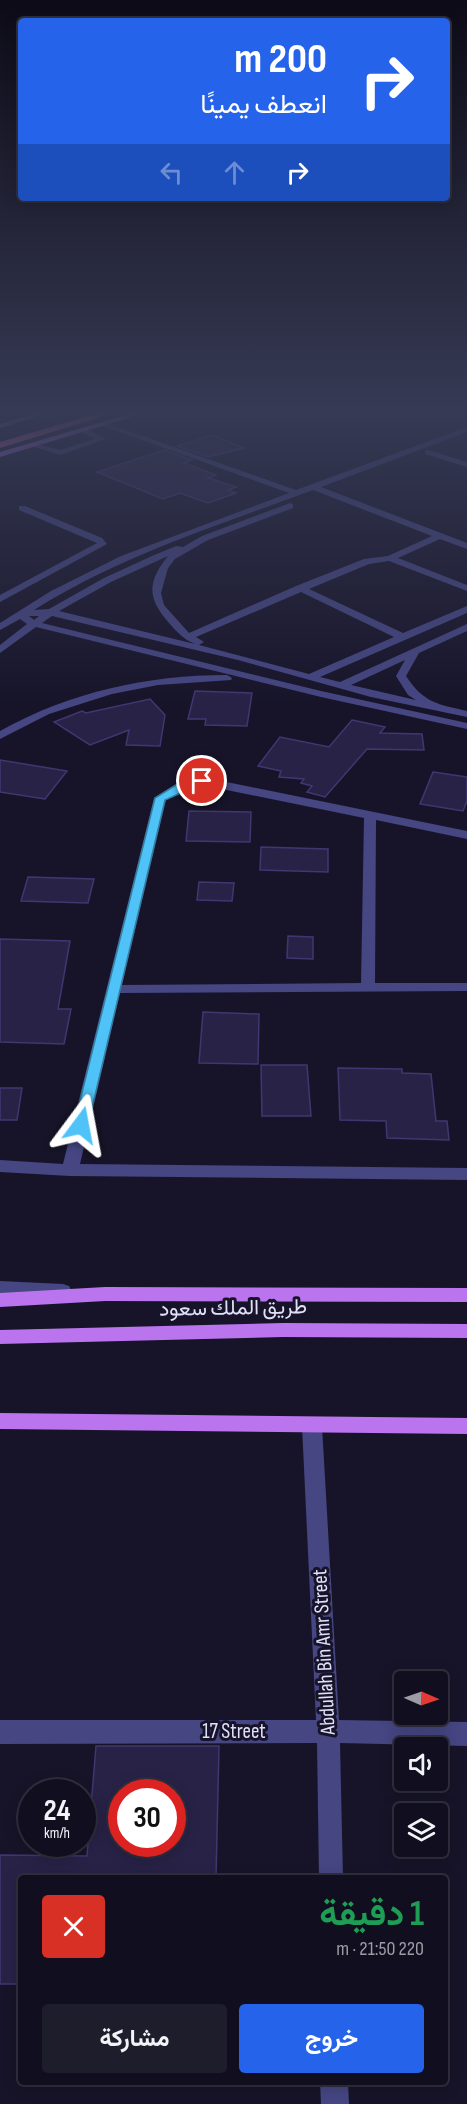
<!DOCTYPE html>
<html lang="ar">
<meta charset="utf-8">
<style>
body{margin:0;font-family:"Sofia Sans Condensed",Vazirmatn,sans-serif;background:#1e1d2c;color:#f1f3f6;direction:rtl;height:100vh;display:flex;flex-direction:column;font-size:22px;white-space:nowrap}
*{box-sizing:border-box;margin:0}
p{font-size:20px;color:#9c9ca4}
.icon{flex:none;width:33px;height:33px;fill:none;stroke:currentColor;stroke-width:2;stroke-linecap:round;stroke-linejoin:round}
.map{position:relative;flex:1;overflow:hidden;direction:ltr}
.drawer{position:absolute;left:18px;top:1875px;width:430px;height:210px;display:flex;flex-direction:column;background:#110f1f;border-radius:6px;box-shadow:0 3px 15px #0003,0 0 0 2px #302f3d;direction:rtl}
.drawer>*{flex:none}
.banner{position:absolute;left:18px;top:18px;width:432px;height:183px;border-radius:6px;box-shadow:0 3px 15px #0003,0 0 0 2px #302f3d;direction:rtl;background:#2563eb;color:#fff;overflow:hidden}
.needle{width:39px;rotate:92deg}
.fabs{position:absolute;left:394px;top:1671px;display:grid;gap:12px}
.fabs a{display:grid;place-items:center;width:54px;height:54px;border-radius:6px;background:#110f1f;box-shadow:0 3px 15px #0003,0 0 0 2px #302f3d;font-size:30px}
.speed{position:absolute;left:18px;top:1779px;display:flex;gap:12px;font-size:30px;font-weight:700;text-align:center}
.speed>*{display:grid;place-content:center;width:78px;height:78px;border-radius:50%;background:#110f1f;box-shadow:0 3px 15px #0003,0 0 0 2px #302f3d;line-height:1}
.speed small{font-size:15px;font-weight:400}
.speed .limit{border:9px solid #d22;background:#fff;color:#111}
.pin{position:absolute;display:grid;place-items:center;width:51px;height:51px;color:#fff;margin:-26px;border:3px solid #fff;border-radius:50%;box-shadow:0 2px 6px #0007}
.me{position:absolute;width:66px;margin:-33px;rotate:13deg;stroke-linejoin:round;filter:drop-shadow(0 0 4px #0008)}
.turn{display:flex;align-items:center;gap:21px;height:126px;padding:0 24px;font-size:27px}
.turn .icon{width:78px;height:78px;stroke-width:2.5}
.turn b{display:block;font-size:42px;line-height:51px}
.lanes{display:flex;align-items:center;height:57px;padding:0 24px;background:#0003;justify-content:center;gap:30px;direction:ltr}
.lanes .off{opacity:.35}
.round{display:grid;place-items:center;flex:none;width:63px;height:63px;border-radius:6px;background:#1e1d2c}
.overview{display:flex;align-items:center;justify-content:space-between;height:102px;padding:0 24px}
h1{font-size:36px;font-weight:700;line-height:45px;color:#1e9e55}
.action{display:flex;gap:12px;margin-top:auto;padding:12px 24px}
.action a{flex:1;height:69px;border-radius:6px;background:#2563eb;color:#fff;font-size:24px;font-weight:700;line-height:69px;text-align:center}
.action a+a{background:#1e1d2c;color:#f1f3f6}
.map>svg:first-child{display:block}
.building{fill:#282247;stroke:#403771;stroke-width:1.5;fill-rule:evenodd}
.lines{fill:none;stroke-linecap:round;stroke-linejoin:round}
.minor{fill:#454682;fill-rule:evenodd}
.major{fill:#ba74ee;fill-rule:evenodd}
.highway{fill:#ed69af;fill-rule:evenodd}
.route{fill:#4fc3f7;stroke:#337fa1;stroke-width:1.5}
.labels{text-anchor:middle;dominant-baseline:central;stroke-width:6;stroke-linejoin:round;paint-order:stroke}
.near-street-label{font-size:21px;fill:#e1e0fb;stroke:#171429}
</style>
<div class="map">
<svg width="467" height="2104" viewBox="0 0 467 2104">
<rect width="100%" height="100%" fill="#171429"/>
<g class="building">
<path d="M 212,435 L 244,448 L 208,457 L 177,446 Z"/>
<path d="M 164,450 L 192,460 L 184,463 L 216,475 L 208,478 L 236,487 L 228,490 L 236,493 L 208,503 L 180,493 L 163,499 L 97,472 Z"/>
<path d="M 195,691 L 252,693 L 247,726 L 205,725 L 206,719 L 188,719 Z"/>
<path d="M 150,699 L 165,715 L 160,746 L 126,745 L 129,730 L 90,745 L 54,722 L 82,711 L 86,713 Z"/>
<path d="M 352,720 L 385,727 L 380,733 L 422,734 L 424,750 L 367,749 L 325,797 L 307,792 L 312,786 L 301,783 L 304,779 L 279,777 L 281,771 L 258,766 L 280,737 L 329,747 Z"/>
<path d="M 0,760 L 67,771 L 45,799 L 0,792 Z"/>
<path d="M 433,772 L 467,777 L 467,801 L 463,811 L 420,804 Z"/>
<path d="M 189,811 L 251,812 L 250,842 L 186,841 Z"/>
<path d="M 261,847 L 328,849 L 328,872 L 260,870 Z"/>
<path d="M 28,877 L 94,879 L 88,903 L 21,901 Z"/>
<path d="M 199,882 L 234,883 L 232,901 L 197,900 Z"/>
<path d="M 288,936 L 313,937 L 313,959 L 287,958 Z"/>
<path d="M 0,939 L 70,941 L 58,1009 L 71,1009 L 64,1044 L 0,1042 Z"/>
<path d="M 203,1012 L 259,1014 L 258,1064 L 199,1063 Z"/>
<path d="M 261,1065 L 307,1065 L 311,1116 L 262,1116 Z"/>
<path d="M 338,1068 L 402,1069 L 402,1073 L 431,1074 L 436,1121 L 447,1121 L 449,1140 L 387,1138 L 386,1121 L 340,1120 Z"/>
<path d="M 0,1088 L 22,1088 L 17,1120 L 0,1120 Z"/>
<path d="M 96,1746 L 219,1746 L 216,1878 L 21,1878 L 21,1984 L 0,1984 L 0,1855 L 87,1856 ZM 122,1792 L 172,1792 L 172,1844 L 122,1844 Z"/>
</g>
<g class="lines">
<g class="minor">
<path d="M 103,422 L 296,490 L 467,427 L 467,432 L 321,487 L 467,543 L 467,549 L 440,539 L 398,558 L 467,585 L 467,591 L 389,561 L 369,564 L 309,589 L 403,633 L 467,606 L 467,613 L 320,677 L 340,682 L 467,624 L 467,631 L 419,653 L 406,676 C 424,703 437,704 467,711 L 467,717 L 371,697 L 238,660 L 52,616 L 42,623 L 321,691 L 467,723 L 467,729 L 321,697 L 36,627 L 0,653 L 0,645 L 27,624 L 20,619 L 0,630 L 0,623 L 51,591 L 121,556 L 289,493 L 103,426 ZM 313,490 L 432,536 L 388,556 L 364,559 L 296,586 L 189,633 L 164,605 L 161,593 L 168,568 L 175,559 L 208,540 L 293,508 L 293,504 L 290,503 L 202,536 L 183,547 L 176,546 L 152,556 L 104,578 L 49,609 L 34,610 C 120,556 219,525 313,490 ZM 168,556 C 147,582 147,598 169,623 C 177,632 183,639 195,644 L 59,611 L 111,582 ZM 301,592 L 394,637 L 309,674 L 199,645 L 204,642 L 196,637 ZM 29,616 L 39,616 L 34,620 ZM 405,660 L 396,676 L 408,695 L 416,700 L 351,685 Z"/>
<path d="M 84,428 L 106,439 L 60,455 L 29,445 L 33,443 L 60,450 L 95,439 L 81,432 Z"/>
<path d="M 428,450 L 467,462 L 467,467 L 425,454 L 425,450 Z"/>
<path d="M 19,506 L 25,506 L 102,538 L 107,544 L 0,602 L 0,595 L 97,543 L 19,510 Z"/>
<path d="M 227,675 L 232,678 L 231,680 L 158,685 L 112,694 L 49,714 L 0,739 L 0,731 C 70,692 147,675 227,675 Z"/>
<path d="M 202,777 L 467,831 L 467,839 L 376,820 L 375,983 L 467,983 L 467,991 L 120,993 L 80,1164 L 467,1168 L 467,1180 L 70,1176 L 0,1172 L 0,1160 L 63,1164 L 154,798 L 176,784 ZM 202,785 L 364,818 L 361,983 L 122,985 L 166,800 L 184,790 Z"/>
<path d="M 0,1281 L 63,1284 L 69,1286 L 72,1291 L 69,1296 L 63,1298 L 0,1295 Z"/>
<path d="M 312,1418 L 319,1420 L 322,1426 L 339,1720 L 467,1722 L 467,1746 L 340,1743 L 343,1878 L 319,1878 L 317,1743 L 0,1744 L 0,1720 L 316,1720 L 302,1426 L 305,1420 Z"/>
<path d="M 320,2082 L 348,2082 L 349,2104 L 321,2104 Z"/>
</g>
<g class="major">
<path d="M 39,412 L 51,412 L 0,428 L 0,424 Z"/>
<path d="M 136,412 L 148,412 L 0,457 L 0,452 Z"/>
<path d="M 105,1287 L 467,1288 L 467,1302 L 105,1301 L 0,1307 L 0,1293 Z"/>
<path d="M 283,1323 L 467,1324 L 467,1338 L 283,1337 L 0,1344 L 0,1330 Z"/>
<path d="M 0,1413 L 467,1418 L 467,1434 L 0,1429 Z"/>
</g>
<path class="highway" d="M 102,412 L 117,412 L 0,448 L 0,442 Z"/>
</g>
<linearGradient id="sky" x2="0" y2="1"><stop stop-color="#0d0b17"/><stop offset="0.58" stop-color="#363a54"/><stop offset="1" stop-color="#363a54" stop-opacity="0"/></linearGradient>
<rect width="467" height="707" fill="url(#sky)"/>
<path class="route" d="M 198,778 L 207,781 L 165,800 L 88,1125 L 86,1129 L 76,1129 L 74,1125 L 155,798 L 176,785 Z"/>
<g class="labels">
<g class="near-street-label">
<text transform="translate(233 1308) rotate(-1)">طريق الملك سعود</text>
<text transform="translate(324 1652) rotate(-93)">Abdullah Bin Amr Street</text>
<text x="234" y="1731">17 Street</text>
</g>
</g>
</svg>
<div class="fabs">
<a><svg class="needle" viewBox="-14 -14 28 28"><path d="M0-13l5 13h-10z" fill="#e53935"/><path d="M0 13l5-13h-10z" fill="#9c9ca4"/></svg></a>
<a><svg class="icon" aria-label="sound" viewBox="0 0 24 24"><path d="M4 9h4l5-4v14l-5-4H4zM17 9q2 3 0 6"/></svg></a>
<a><svg class="icon" aria-label="layers" viewBox="0 0 24 24"><path d="M12 4l9 5-9 5-9-5zM3 14l9 5 9-5"/></svg></a>
</div>
<div class="speed"><div>24<small>km/h</small></div><div class="limit">30</div></div>
<div class="pin" style="left:202px;top:781px;background:#d93025"><svg class="icon" aria-label="arrive" viewBox="0 0 24 24"><path d="M6 21V4h12l-3 4 3 4H6"/></svg></div>
<svg class="me" style="left:81px;top:1125px" viewBox="-20 -20 40 40"><path d="M0-17L14 15 0 8-14 15z" fill="#4fc3f7" stroke="#fff" stroke-width="4"/></svg>
<div class="banner">
<div class="turn"><svg class="icon" aria-label="right" viewBox="0 0 24 24"><path d="M7 20v-9h11M14 6l5 5-5 5"/></svg><div><b>200 m</b>انعطف يمينًا</div></div>
<div class="lanes"><svg class="icon off" aria-label="left" viewBox="0 0 24 24"><path d="M17 20v-9H6M10 6l-5 5 5 5"/></svg><svg class="icon off" aria-label="ahead" viewBox="0 0 24 24"><path d="M12 20V5M6 11l6-6 6 6"/></svg><svg class="icon" aria-label="right" viewBox="0 0 24 24"><path d="M7 20v-9h11M14 6l5 5-5 5"/></svg></div>
</div>
<section class="drawer">
<div class="overview"><div><h1>1 دقيقة</h1><p>220 m · 21:50</p></div><a class="round" style="background:#d93025;color:#fff"><svg class="icon" aria-label="close" viewBox="0 0 24 24"><path d="M6 6l12 12M18 6L6 18"/></svg></a></div>
<div class="action"><a>خروج</a><a>مشاركة</a></div>
</section>
</div>
